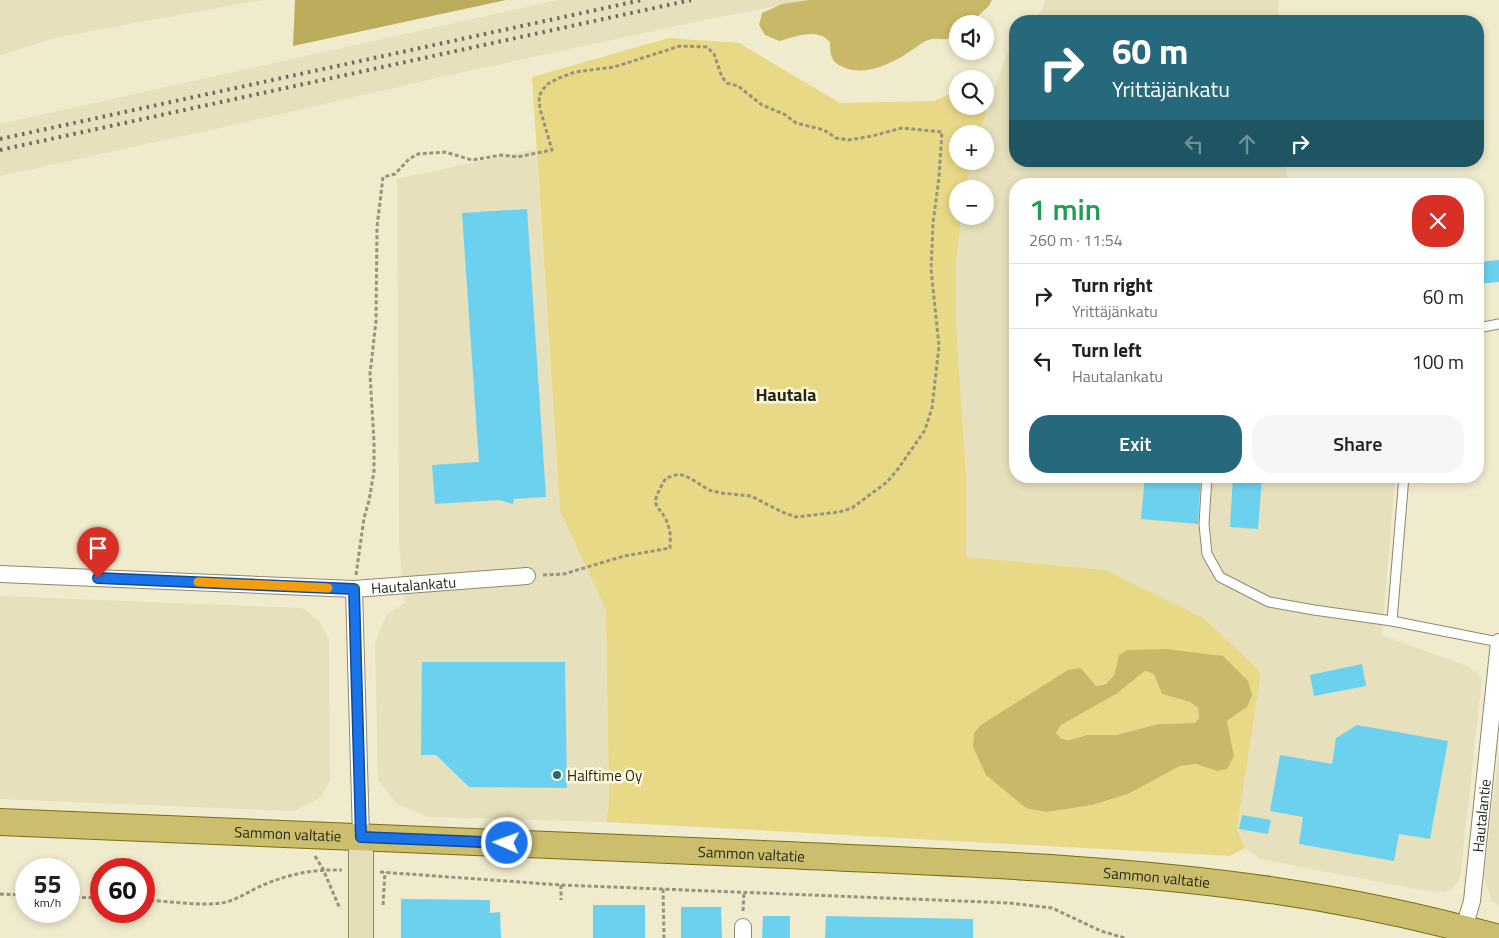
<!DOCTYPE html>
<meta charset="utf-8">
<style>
body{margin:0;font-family:"Titillium Web",sans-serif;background:#f6f6f6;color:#222;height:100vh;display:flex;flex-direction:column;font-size:19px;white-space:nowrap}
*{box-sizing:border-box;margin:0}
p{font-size:16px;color:#767676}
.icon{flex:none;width:28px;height:28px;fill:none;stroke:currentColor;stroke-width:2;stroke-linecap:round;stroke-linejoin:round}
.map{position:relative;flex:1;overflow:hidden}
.drawer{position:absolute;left:1009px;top:178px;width:475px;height:305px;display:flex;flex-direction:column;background:#fff;border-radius:20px;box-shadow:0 2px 8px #0003}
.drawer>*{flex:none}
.top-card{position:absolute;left:1009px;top:15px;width:475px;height:152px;border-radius:20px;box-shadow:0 2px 8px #0003;background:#27697c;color:#fff;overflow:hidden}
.tools{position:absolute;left:949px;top:15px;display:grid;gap:10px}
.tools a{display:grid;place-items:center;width:45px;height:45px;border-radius:50%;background:#fff;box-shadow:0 2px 8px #0003;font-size:25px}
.speed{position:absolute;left:15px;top:858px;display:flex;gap:10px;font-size:25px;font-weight:700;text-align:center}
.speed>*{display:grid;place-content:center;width:65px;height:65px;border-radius:50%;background:#fff;box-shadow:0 2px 8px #0003;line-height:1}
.speed small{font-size:12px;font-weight:400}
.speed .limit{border:8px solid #d22;background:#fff;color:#111}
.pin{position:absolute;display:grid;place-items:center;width:42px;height:42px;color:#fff;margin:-51px -21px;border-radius:50% 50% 50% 0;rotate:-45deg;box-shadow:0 0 5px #0007}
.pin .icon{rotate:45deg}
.me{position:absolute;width:55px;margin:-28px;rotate:272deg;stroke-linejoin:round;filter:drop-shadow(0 0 4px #0008)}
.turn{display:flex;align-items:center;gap:18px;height:105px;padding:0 20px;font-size:22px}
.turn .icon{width:65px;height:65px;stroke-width:2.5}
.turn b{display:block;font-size:35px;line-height:42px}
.lanes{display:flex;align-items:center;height:48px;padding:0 20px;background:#0003;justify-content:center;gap:25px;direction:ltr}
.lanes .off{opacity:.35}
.round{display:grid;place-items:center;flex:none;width:52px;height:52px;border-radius:20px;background:#f6f6f6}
.overview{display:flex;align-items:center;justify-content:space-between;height:85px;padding:0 20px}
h1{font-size:30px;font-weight:600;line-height:38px;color:#1e9e55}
.button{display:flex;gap:10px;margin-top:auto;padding:10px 20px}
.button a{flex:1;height:58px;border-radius:20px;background:#27697c;color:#fff;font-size:20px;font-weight:600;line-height:58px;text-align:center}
.button a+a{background:#f6f6f6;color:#222}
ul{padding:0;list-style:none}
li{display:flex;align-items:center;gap:15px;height:65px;padding:0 20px;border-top:1px solid #e0e0e0}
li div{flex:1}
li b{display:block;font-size:19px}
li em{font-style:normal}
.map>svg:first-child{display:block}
.built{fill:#e6e0bc}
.green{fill:#e8d987;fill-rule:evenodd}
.forest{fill:#bbad5b}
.water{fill:#c8b968;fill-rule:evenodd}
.building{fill:#6bd1ef}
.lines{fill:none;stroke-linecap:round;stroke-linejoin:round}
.lane-casing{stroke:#8e896e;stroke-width:11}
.street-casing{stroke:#8e896e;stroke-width:18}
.secondary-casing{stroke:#8e896e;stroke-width:26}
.primary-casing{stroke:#7b6e13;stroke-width:28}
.path{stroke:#97937d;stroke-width:3;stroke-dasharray:4 2.5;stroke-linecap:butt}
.lane{stroke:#fff;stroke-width:9}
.street{stroke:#fff;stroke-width:16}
.secondary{stroke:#e5dfb7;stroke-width:24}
.primary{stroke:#cbbf6e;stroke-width:26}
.rail{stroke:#6f6c5a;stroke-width:4;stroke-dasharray:2.5 5;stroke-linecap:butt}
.route-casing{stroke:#114b97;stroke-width:12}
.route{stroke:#1a73e8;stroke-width:9}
.slow{stroke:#f59e0b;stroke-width:9}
.poi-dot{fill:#27697c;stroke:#fef9da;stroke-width:2}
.labels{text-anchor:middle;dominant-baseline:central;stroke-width:5;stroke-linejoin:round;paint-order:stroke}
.street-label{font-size:15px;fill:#28261b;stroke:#fef9da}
.poi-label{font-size:15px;fill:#28261b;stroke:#fef9da;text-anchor:start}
.quarter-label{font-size:18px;font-weight:bold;fill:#28261b;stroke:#fef9da}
</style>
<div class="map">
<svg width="1499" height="938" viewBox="0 0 1499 938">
<rect width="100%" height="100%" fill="#f0ebcd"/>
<g class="built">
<path d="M 0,0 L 262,0 L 59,37 L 0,55 Z"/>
<path d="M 557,0 L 807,0 L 704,20 L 441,77 L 220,128 L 0,176 L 0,124 Z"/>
<path d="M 1045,0 L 1278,0 L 1279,21 L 1033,21 L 1044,8 Z"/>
<path d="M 1015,42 L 1015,161 L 1286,161 L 1287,184 L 1015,184 L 1015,476 L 1395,476 L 1382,635 L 1469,667 L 1482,678 L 1460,879 L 1452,889 L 1445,892 L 1427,891 L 1260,859 L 1245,848 L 1237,829 L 1261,671 L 1105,570 L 966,558 L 966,475 L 956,322 L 956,263 L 961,216 L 985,216 L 985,189 L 965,189 L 972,161 L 985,161 L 985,134 L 979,134 L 1008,50 Z"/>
<path d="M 536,149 L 560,511 L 606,610 L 609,802 L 606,822 L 429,817 L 398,805 L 378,780 L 375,644 L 386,615 L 405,603 L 399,545 L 397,179 Z"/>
<path d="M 0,596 L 302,608 L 320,622 L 329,639 L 330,781 L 320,798 L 293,811 L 0,799 Z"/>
<path d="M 1499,751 L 1499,906 L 1492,901 L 1484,877 Z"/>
</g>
<g class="green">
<path d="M 669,38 L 739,43 L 840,103 L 934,101 L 957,91 L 958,106 L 985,106 L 985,96 L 990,100 L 979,134 L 958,134 L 958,161 L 972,161 L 965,189 L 958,189 L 958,216 L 961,216 L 956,263 L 956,322 L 966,475 L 966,557 L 1105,570 L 1203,618 L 1261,672 L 1237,829 L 1245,848 L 1230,856 L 606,822 L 609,802 L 606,610 L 560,511 L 532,77 ZM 1119,655 L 1247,707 L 1227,721 L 1234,756 L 1217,771 L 1196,764 L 1180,766 L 1128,794 L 1092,805 L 1047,812 L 981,725 L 1081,668 L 1096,686 C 1115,683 1115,671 1119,655 Z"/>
<path d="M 1145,671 L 1154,674 L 1162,694 L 1190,702 L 1198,708 L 1199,718 L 1195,723 L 1158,724 L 1116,735 L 1087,735 L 1070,740 L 1062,739 L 1056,733 L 1061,725 L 1116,694 Z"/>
</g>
<path class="forest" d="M 295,0 L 506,0 L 293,46 Z"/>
<g class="water">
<path d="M 809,0 L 992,0 L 988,7 L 969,24 L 958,24 L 957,33 C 945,44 941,36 928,40 C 922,42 914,49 909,52 C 891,64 863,77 843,67 C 831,62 830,54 830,42 C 817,27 795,37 779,41 L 765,35 L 759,25 L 762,13 L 782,4 Z"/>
<path d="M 1166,649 L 1223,656 L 1248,681 L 1252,695 L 1247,707 L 1227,721 L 1234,756 L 1227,769 L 1217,771 L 1196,764 L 1180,766 L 1128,794 L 1092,805 L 1047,812 L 1026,808 L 986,775 L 973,747 L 974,733 L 981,725 L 1068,670 L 1081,668 L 1096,686 L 1106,684 L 1114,675 L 1119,655 L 1127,650 ZM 1145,671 L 1154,674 L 1162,694 L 1190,702 L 1198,708 L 1199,718 L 1195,723 L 1158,724 L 1116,735 L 1087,735 L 1070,740 L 1062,739 L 1056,733 L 1061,725 L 1116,694 Z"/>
</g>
<g class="building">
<path d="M 527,209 L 546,497 L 514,499 L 513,504 L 499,500 L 435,504 L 432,465 L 479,462 L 462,213 Z"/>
<path d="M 1499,260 L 1499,282 L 1478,284 L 1478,262 Z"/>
<path d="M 1145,476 L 1201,476 L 1198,524 L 1141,519 Z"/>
<path d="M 1233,476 L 1262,476 L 1258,529 L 1230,527 Z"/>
<path d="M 422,662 L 565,662 L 567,788 L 469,787 L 436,755 L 421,755 Z"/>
<path d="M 1362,664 L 1366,686 L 1314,696 L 1310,675 Z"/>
<path d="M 1357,725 L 1448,741 L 1430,839 L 1399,834 L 1394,861 L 1299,844 L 1303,817 L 1270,811 L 1280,755 L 1332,764 L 1336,738 Z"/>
<path d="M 1242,815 L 1271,820 L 1268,834 L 1239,829 Z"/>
<path d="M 401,899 L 490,900 L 490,913 L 500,912 L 501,938 L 401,938 Z"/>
<rect x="593" y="905" width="52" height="33"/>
<path d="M 681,907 L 721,907 L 722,938 L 681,938 Z"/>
<path d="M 763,916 L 790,916 L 790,938 L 762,938 Z"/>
<path d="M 826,916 L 973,919 L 973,938 L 825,938 Z"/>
</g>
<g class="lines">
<defs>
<g id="lane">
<path d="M 1478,328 L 1499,324"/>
<path d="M 1207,476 L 1204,524 L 1207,554 L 1220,577 L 1269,602 L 1314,610 L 1392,621 L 1499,642"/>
<path d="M 1392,621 L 1404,476"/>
</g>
<g id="street">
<path id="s1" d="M 0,574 L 354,589 L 527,576"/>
<path d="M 354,589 L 361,837"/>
<path d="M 743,927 L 743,938"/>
<path id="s2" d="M 1464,928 L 1472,901 L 1499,642"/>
</g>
<path id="secondary" d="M 361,938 L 361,837"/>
<g id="primary">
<path id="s3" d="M 0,822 C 262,832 524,843 786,855 C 950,863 1115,867 1277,891 C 1352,902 1426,918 1499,938"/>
</g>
</defs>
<use href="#lane" class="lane-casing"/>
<use href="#street" class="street-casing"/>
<use href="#secondary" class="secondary-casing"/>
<use href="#primary" class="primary-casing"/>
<g class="path">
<path d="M 356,575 L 364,518 L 369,501 L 374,471 L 374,442 L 370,374 L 376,321 L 377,227 L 383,177 L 395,174 L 409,159 L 418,154 L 445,152 L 472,160 L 502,155 L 517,157 L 552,150 L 540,109 L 539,96 L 546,85 L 559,78 L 575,72 L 614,67 L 680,46 L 707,47 L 714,54 L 722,77 L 727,83 L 738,86 L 762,105 L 784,114 L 796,123 L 824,130 L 836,138 L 849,140 L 872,136 L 902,128 L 942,132 L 939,177 L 933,223 L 932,248 L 931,269 L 939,346 L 932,408 L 925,430 L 898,469 L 887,482 L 852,508 L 839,512 L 796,517 L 782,512 L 751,496 L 721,493 L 709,490 L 690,478 L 679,474 L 666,478 C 645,513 661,500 669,528 C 671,534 670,542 670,548 L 624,556 L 564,574 L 543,575"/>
<path d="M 315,856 L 323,869 L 340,909"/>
<path d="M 380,872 L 561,885 L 1010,903 L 1052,908 L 1101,931 L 1125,938"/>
<path d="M 561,885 L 561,900"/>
<path d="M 663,889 L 664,938"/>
<path d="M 0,894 L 26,895"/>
<path d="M 69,897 L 101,898"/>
<path d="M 144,900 C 168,901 197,906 221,903 C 236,901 249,891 263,885 C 289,874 314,869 342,870"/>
<path d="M 383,905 L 385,872"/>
<path d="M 743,911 L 744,893"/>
</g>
<use href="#lane" class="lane"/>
<use href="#street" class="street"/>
<use href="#secondary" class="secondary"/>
<use href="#primary" class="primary"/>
<g class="rail">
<path d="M 0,139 L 642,0"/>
<path d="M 0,150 L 691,0"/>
</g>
</g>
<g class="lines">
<defs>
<path id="route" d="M 98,578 L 354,589 L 361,837 L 507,843"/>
</defs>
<use href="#route" class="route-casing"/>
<use href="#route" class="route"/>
<path class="slow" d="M 198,582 L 328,588"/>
</g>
<circle class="poi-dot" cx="557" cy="775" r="5"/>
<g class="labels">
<g class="street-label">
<text stroke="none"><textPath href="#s1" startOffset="414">Hautalankatu</textPath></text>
<text stroke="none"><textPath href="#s2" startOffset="114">Hautalantie</textPath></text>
<text stroke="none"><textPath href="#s3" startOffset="288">Sammon valtatie</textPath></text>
<text stroke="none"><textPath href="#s3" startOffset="752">Sammon valtatie</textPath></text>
<text stroke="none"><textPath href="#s3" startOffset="1158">Sammon valtatie</textPath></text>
</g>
<g class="poi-label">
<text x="567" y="775">Halftime Oy</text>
</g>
<g class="quarter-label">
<text x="786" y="394">Hautala</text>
</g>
</g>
</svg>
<div class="tools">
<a><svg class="icon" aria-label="sound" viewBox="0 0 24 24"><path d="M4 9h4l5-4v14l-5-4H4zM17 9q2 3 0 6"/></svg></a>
<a><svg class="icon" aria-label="search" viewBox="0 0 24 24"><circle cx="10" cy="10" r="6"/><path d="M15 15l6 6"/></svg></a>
<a>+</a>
<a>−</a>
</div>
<div class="speed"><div>55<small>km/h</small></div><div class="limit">60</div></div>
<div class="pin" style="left:98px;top:578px;background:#d93025"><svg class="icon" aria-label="arrive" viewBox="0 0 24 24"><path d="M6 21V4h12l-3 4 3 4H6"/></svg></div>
<svg class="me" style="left:507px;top:843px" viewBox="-20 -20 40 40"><circle r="17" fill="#1a73e8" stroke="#fff" stroke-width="3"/><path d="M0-11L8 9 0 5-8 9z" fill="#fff"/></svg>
<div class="top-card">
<div class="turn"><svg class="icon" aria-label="right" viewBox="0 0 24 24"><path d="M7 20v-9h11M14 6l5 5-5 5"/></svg><div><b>60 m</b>Yrittäjänkatu</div></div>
<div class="lanes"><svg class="icon off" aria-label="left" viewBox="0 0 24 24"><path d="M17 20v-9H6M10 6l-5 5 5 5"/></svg><svg class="icon off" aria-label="ahead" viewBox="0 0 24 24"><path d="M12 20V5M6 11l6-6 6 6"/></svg><svg class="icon" aria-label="right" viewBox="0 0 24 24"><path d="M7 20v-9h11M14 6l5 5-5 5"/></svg></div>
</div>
<section class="drawer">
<div class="overview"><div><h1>1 min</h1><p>260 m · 11:54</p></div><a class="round" style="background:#d93025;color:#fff"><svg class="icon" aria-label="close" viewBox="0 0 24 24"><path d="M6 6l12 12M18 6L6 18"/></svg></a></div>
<ul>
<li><svg class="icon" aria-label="right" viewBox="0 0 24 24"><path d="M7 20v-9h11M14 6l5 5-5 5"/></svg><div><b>Turn right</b><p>Yrittäjänkatu</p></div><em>60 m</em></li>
<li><svg class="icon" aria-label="left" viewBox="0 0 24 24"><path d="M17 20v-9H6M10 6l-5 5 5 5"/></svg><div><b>Turn left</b><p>Hautalankatu</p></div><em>100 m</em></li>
</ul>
<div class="button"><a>Exit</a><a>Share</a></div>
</section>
</div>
